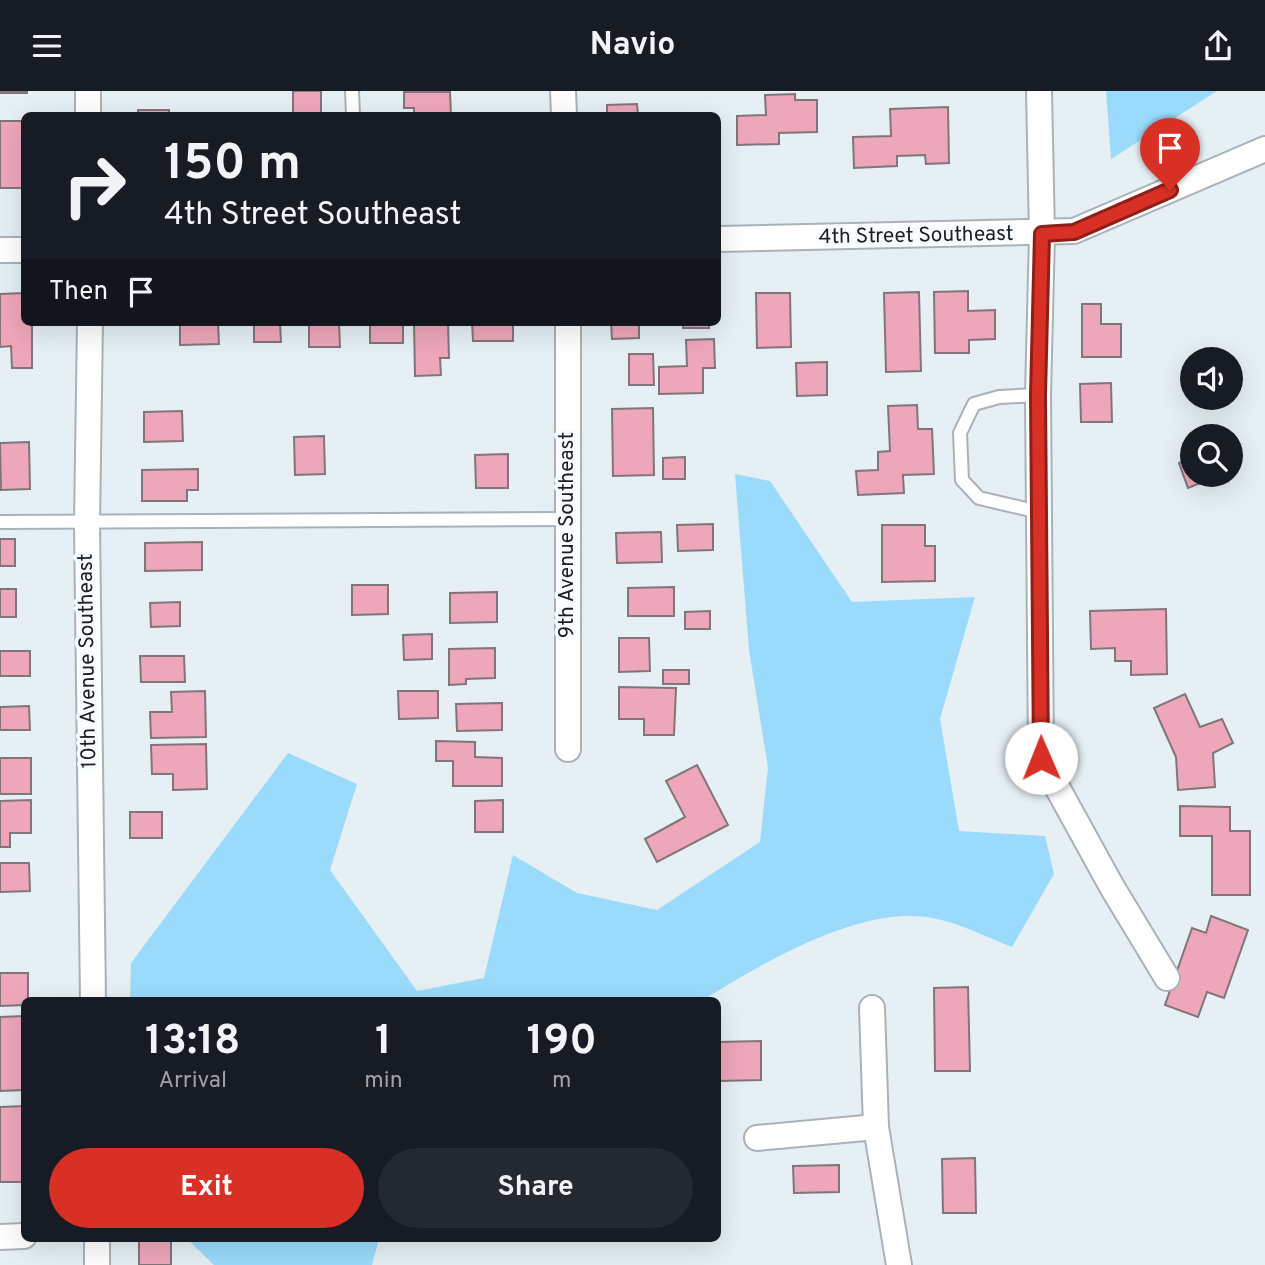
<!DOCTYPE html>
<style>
body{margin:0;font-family:Overpass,sans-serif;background:#242831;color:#f1f3f6;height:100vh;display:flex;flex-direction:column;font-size:26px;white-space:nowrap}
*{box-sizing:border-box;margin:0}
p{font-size:23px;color:#9ea1a6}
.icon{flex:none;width:38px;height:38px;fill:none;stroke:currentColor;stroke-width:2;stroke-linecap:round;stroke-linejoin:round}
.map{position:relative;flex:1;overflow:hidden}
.panel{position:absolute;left:21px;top:906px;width:700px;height:245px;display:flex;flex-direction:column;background:#171b24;border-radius:10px;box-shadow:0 7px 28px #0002}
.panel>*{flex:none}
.top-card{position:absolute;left:21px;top:21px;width:700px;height:214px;border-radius:10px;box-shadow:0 7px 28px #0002;background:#171b24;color:#f1f3f6;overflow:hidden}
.buttons{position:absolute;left:1180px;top:256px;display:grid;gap:14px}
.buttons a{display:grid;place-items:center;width:63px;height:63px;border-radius:50%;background:#171b24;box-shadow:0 7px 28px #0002;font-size:35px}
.pin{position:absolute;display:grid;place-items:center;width:60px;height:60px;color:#fff;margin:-72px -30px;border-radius:50% 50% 50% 0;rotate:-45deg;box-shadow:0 0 7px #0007}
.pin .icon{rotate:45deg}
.me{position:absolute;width:77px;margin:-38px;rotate:359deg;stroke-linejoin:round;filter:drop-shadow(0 0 5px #0008)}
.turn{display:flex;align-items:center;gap:24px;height:147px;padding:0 28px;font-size:32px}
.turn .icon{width:91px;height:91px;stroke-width:2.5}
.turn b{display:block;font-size:49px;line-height:60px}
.then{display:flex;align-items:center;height:66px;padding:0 28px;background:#0003;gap:14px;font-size:26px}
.eta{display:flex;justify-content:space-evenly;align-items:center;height:119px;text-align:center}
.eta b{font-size:42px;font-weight:700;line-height:49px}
.cta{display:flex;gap:14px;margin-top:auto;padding:14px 28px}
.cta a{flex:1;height:80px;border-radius:42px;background:#d93025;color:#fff;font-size:28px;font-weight:700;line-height:80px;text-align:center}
.cta a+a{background:#242831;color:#f1f3f6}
header{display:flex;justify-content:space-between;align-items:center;height:91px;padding:0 28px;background:#171b24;font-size:32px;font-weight:700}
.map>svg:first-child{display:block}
.green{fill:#9adbfb}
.building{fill:#eea6bb;stroke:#807679;stroke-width:2}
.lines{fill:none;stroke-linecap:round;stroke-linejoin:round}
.lane-casing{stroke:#a9b2b7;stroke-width:16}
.street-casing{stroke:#a9b2b7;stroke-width:28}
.lane{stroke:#fff;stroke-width:12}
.street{stroke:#fff;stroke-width:24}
.route-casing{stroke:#8d1f18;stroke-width:18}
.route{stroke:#d93025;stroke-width:12}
.labels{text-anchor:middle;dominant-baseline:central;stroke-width:7;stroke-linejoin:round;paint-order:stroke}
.street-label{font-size:21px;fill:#1c1f21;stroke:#f5fbfe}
</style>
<header><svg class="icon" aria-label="menu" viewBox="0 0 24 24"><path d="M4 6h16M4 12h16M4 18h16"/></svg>Navio<svg class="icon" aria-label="share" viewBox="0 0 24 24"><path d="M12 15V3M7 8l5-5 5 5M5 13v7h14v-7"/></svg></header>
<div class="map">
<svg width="1265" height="1174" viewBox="0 0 1265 1174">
<rect width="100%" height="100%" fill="#e5eff4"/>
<g class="green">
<path d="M 1106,0 L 1217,0 L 1111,68 Z"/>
<path d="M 735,383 L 770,390 L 852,511 L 975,506 L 940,628 L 959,740 L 1045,745 L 1054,783 L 1012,856 C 988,847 962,833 937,828 C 863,811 762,873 701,910 L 130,910 L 131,872 L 288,662 L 357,693 L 330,779 L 417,900 L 484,887 L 513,764 L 577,802 L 657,819 L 760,751 L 768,677 L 749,559 Z"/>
<path d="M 187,1148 L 379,1148 L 372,1174 L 214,1174 Z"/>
</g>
<g class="building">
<rect x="0" y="0" width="27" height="2"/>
<rect x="293" y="0" width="28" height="24"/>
<path d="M 404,1 L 450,1 L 451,24 L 414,24 L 414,17 L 404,17 Z"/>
<path d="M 795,3 L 795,9 L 817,9 L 817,41 L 779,42 L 779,53 L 737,54 L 737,25 L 766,24 L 765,4 Z"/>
<path d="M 637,13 L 638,24 L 607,24 L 607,14 Z"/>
<path d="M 948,16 L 949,72 L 926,73 L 925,64 L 897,65 L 897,75 L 854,77 L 853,46 L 891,45 L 890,18 Z"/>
<rect x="138" y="19" width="31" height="5"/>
<rect x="192" y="23" width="31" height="1"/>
<rect x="0" y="30" width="24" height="67"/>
<path d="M 968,200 L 968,220 L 995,219 L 995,248 L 969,249 L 969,262 L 935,262 L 934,201 Z"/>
<path d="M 919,201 L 921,280 L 886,281 L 884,202 Z"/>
<path d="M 24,202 L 24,231 L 32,231 L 32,277 L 12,277 L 11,255 L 0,256 L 0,203 Z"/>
<path d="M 756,202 L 790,202 L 791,256 L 757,257 Z"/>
<path d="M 1082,213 L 1101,213 L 1101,233 L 1121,233 L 1121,266 L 1082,266 Z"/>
<path d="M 180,231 L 218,231 L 219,253 L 180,254 Z"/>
<path d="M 254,231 L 280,231 L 281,251 L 254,251 Z"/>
<path d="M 309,231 L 339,231 L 340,256 L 309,256 Z"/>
<rect x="370" y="231" width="33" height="21"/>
<path d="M 414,231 L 448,231 L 449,267 L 440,267 L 441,284 L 415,285 Z"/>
<path d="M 472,231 L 513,231 L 513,250 L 473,250 Z"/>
<path d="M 611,231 L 639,231 L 639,247 L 612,248 Z"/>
<rect x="683" y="231" width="26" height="6"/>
<path d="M 714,248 L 715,277 L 703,277 L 703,302 L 659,303 L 659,276 L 687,275 L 686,249 Z"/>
<path d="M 629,263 L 653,263 L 654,294 L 629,294 Z"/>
<path d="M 827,271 L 827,304 L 797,305 L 796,272 Z"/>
<path d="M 1111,292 L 1112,331 L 1081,331 L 1080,293 Z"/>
<path d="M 917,314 L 918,338 L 932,338 L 934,383 L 903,384 L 904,402 L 858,404 L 856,380 L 878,379 L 878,361 L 890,360 L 888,315 Z"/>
<path d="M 653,317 L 654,384 L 613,385 L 612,318 Z"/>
<path d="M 182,320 L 183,350 L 144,351 L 144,321 Z"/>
<path d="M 324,345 L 325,383 L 295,384 L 294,346 Z"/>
<path d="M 29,351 L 30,398 L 1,399 L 0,352 Z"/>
<path d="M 508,363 L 508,397 L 476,397 L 475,364 Z"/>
<path d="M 685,366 L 685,388 L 663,388 L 663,367 Z"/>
<path d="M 1192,367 L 1192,383 L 1223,383 L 1188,397 L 1179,372 Z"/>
<path d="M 198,378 L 198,399 L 187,399 L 187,410 L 142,410 L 142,379 Z"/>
<path d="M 713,433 L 713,459 L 678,460 L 677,434 Z"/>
<path d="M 882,434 L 925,434 L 925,455 L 935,455 L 935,490 L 882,491 Z"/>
<path d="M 661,441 L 662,471 L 617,472 L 616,442 Z"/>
<rect x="0" y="448" width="15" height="27"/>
<path d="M 202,451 L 202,479 L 145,480 L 145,452 Z"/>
<path d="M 352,494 L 388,494 L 388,523 L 352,524 Z"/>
<path d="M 674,496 L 674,525 L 628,525 L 628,497 Z"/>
<rect x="0" y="498" width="16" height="28"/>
<path d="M 497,501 L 497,531 L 450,532 L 450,502 Z"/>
<path d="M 180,511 L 180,535 L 151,536 L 150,512 Z"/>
<path d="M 1166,518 L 1167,583 L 1131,584 L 1131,570 L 1115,570 L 1115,557 L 1091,558 L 1090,520 Z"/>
<path d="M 710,520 L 710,538 L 685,538 L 685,521 Z"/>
<path d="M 432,543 L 432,568 L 404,569 L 403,544 Z"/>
<path d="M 619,547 L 649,547 L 650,580 L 619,581 Z"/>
<path d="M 495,557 L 495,587 L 466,588 L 466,593 L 449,594 L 449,558 Z"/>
<rect x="0" y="560" width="30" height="25"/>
<path d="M 140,565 L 184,565 L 185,591 L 141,591 Z"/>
<rect x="663" y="579" width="26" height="14"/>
<path d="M 619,596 L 676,597 L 674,644 L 644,644 L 644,628 L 619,628 Z"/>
<path d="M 205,600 L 206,646 L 151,647 L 150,621 L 172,621 L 171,601 Z"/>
<path d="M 398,600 L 438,600 L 438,627 L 399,628 Z"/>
<path d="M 1185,603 L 1200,636 L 1222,628 L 1233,652 L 1213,662 L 1215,696 L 1178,699 L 1176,666 L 1154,617 Z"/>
<path d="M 502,612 L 502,639 L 457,640 L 456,613 Z"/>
<path d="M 29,615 L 30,639 L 0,639 L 0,616 Z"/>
<path d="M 436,650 L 475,651 L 475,666 L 502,667 L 502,695 L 453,695 L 453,670 L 436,670 Z"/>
<path d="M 206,653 L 207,698 L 173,699 L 173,683 L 152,683 L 151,654 Z"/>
<rect x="0" y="667" width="31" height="36"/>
<path d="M 697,674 L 728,734 L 657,771 L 645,748 L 685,726 L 666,690 Z"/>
<path d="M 31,709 L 31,742 L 10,742 L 10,756 L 0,756 L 0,710 Z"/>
<path d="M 503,709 L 503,741 L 475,741 L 475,710 Z"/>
<path d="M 1180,715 L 1230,716 L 1230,740 L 1250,740 L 1250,804 L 1212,804 L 1212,745 L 1180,745 Z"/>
<rect x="130" y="721" width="32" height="26"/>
<path d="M 0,772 L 29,772 L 30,800 L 0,801 Z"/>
<path d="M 1211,825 L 1248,839 L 1224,907 L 1207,901 L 1198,926 L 1165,914 L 1192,837 L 1206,842 Z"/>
<path d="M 0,882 L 28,882 L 28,910 L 24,910 L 24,914 L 0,915 Z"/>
<path d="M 968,896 L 970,980 L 935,980 L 934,897 Z"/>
<path d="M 24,925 L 24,999 L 0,1000 L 0,926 Z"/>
<path d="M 761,950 L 761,989 L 718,990 L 718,951 Z"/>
<path d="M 24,1015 L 24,1091 L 0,1091 L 0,1016 Z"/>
<path d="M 975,1067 L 976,1122 L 943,1122 L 942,1068 Z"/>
<path d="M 839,1074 L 839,1101 L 794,1102 L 793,1075 Z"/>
<rect x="139" y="1148" width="32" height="26"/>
</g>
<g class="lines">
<defs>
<g id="lane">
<path d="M 352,0 L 353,24"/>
<path d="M 1038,304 L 999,306 L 974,313 L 960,342 L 962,389 L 979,407 L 1039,421"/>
<path d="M 0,431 L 567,428"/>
</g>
<g id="street">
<path d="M 88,0 L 88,24"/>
<path d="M 563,0 L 564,24"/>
<path d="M 1039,0 L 1042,143 L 1038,304 L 1041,667 L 1112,796 L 1167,887"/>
<path d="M 718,148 L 1074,140 L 1265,58"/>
<path d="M 0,159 L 24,159"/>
<path d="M 90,231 L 87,433 L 93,910"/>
<path d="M 568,231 L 568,658"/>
<path d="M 872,917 L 876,1036 L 899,1174"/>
<path d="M 757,1047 L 876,1036"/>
<path d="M 0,1146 L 24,1145"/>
<path d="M 97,1148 L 97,1174"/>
</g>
</defs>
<use href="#lane" class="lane-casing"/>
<use href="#street" class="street-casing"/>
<use href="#lane" class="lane"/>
<use href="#street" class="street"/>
</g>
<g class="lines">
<defs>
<path id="route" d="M 1041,667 L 1038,304 L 1042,143 L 1074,141 L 1170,99"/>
</defs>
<use href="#route" class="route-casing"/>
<use href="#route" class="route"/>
</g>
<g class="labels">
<g class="street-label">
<text transform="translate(916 145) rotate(-1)">4th Street Southeast</text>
<text transform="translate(567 444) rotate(-90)">9th Avenue Southeast</text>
<text transform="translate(88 570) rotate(-91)">10th Avenue Southeast</text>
</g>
</g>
</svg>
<div class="buttons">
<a><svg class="icon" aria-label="sound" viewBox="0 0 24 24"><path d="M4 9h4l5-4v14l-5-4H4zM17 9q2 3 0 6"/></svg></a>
<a><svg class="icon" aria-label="search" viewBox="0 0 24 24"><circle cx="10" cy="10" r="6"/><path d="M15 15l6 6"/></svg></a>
</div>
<div class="pin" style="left:1170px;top:99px;background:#d93025"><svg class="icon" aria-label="arrive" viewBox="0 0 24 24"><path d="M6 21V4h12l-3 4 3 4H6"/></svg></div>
<svg class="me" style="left:1041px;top:667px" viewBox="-20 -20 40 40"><circle r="19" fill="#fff"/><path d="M0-13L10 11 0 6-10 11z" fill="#d93025"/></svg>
<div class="top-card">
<div class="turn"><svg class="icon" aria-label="right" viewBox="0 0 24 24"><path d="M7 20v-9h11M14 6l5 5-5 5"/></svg><div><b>150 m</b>4th Street Southeast</div></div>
<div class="then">Then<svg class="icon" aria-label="arrive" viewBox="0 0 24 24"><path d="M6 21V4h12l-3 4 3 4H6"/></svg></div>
</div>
<section class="panel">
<div class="eta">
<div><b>13:18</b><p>Arrival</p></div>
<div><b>1</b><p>min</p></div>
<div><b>190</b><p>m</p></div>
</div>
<div class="cta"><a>Exit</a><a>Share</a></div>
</section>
</div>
